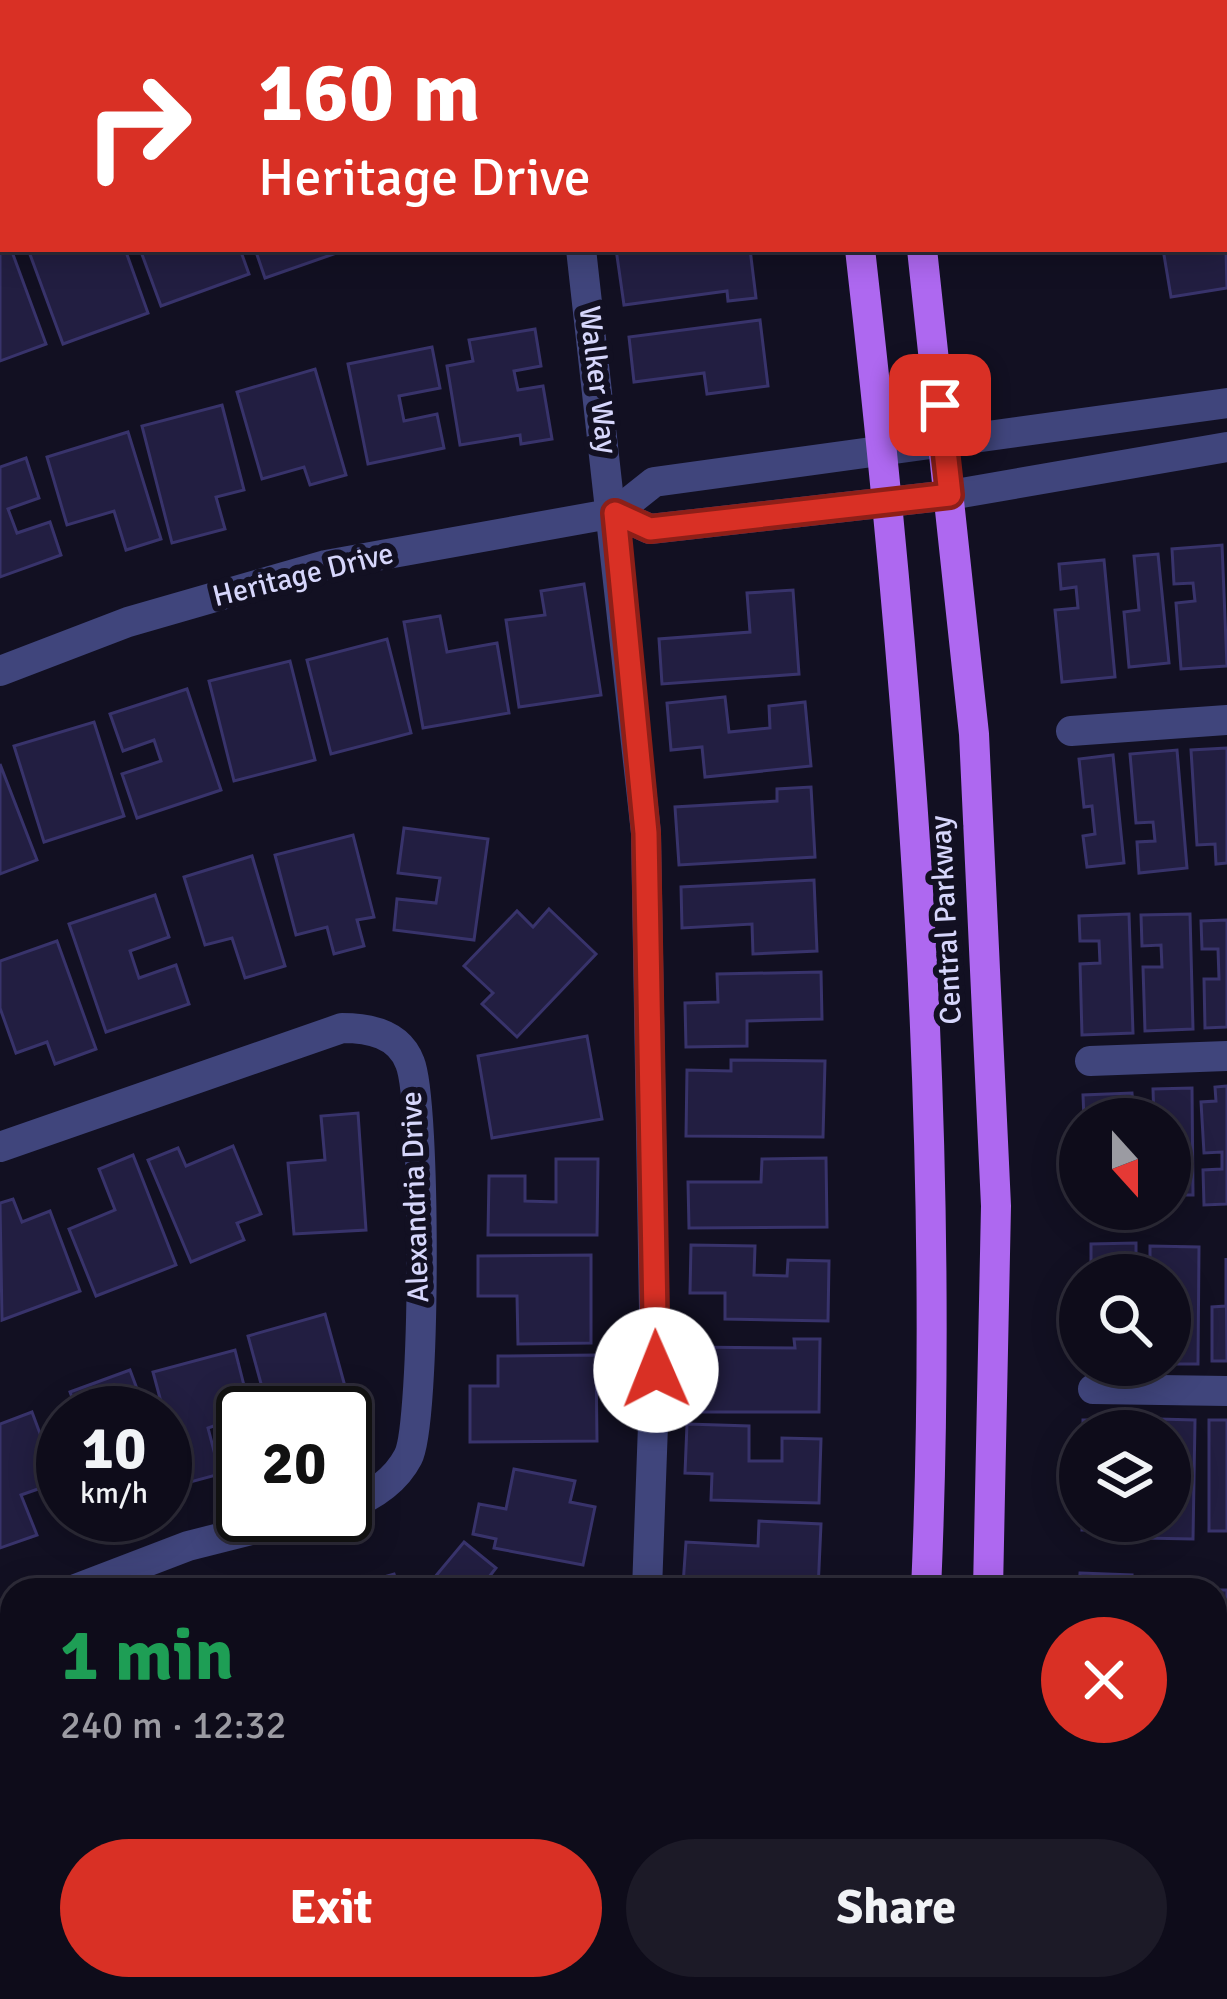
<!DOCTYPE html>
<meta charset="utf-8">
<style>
body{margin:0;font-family:Signika,sans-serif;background:#1c1a27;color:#f1f3f6;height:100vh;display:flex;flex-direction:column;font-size:45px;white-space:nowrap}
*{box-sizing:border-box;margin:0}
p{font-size:39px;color:#9b9ba2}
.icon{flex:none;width:66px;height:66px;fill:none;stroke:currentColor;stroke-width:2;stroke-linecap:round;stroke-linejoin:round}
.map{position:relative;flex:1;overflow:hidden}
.drawer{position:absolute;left:0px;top:1578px;width:1227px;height:423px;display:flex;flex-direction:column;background:#0e0c1a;border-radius:36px 36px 0 0;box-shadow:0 6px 30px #0003,0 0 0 3px #2e2c39}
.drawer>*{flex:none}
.banner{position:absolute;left:0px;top:0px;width:1227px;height:252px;box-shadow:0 6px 30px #0003,0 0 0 3px #2e2c39;background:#d93025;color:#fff;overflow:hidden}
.needle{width:78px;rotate:159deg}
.fabs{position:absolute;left:1059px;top:1098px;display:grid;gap:24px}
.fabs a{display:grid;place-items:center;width:132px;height:132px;border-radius:50%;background:#0e0c1a;box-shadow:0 6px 30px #0003,0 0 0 3px #2e2c39;font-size:60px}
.speed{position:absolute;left:36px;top:1386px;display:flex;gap:24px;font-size:60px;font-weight:700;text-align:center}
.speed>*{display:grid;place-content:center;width:156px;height:156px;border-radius:50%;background:#0e0c1a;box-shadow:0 6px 30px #0003,0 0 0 3px #2e2c39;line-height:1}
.speed small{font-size:30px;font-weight:400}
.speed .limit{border:6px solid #111;border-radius:18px;background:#fff;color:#111}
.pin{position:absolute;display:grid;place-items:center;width:102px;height:102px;color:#fff;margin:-51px;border-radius:24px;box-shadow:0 6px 18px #0006}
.me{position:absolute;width:132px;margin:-66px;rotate:359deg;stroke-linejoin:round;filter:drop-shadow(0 0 9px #0008)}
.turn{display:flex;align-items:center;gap:42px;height:252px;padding:0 60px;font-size:54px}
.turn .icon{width:156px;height:156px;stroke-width:2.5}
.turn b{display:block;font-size:84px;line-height:102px}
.round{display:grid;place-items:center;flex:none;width:126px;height:126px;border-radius:63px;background:#1c1a27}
.headline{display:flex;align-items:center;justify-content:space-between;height:204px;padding:0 60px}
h1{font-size:72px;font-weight:700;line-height:90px;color:#1e9e55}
.cta{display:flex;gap:24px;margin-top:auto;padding:24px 60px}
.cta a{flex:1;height:138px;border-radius:72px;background:#d93025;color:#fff;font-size:48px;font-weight:700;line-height:138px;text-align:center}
.cta a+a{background:#1c1a27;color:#f1f3f6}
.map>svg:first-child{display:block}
.building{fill:#221e41;stroke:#38336b;stroke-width:3}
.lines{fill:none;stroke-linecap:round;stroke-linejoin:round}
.minor{stroke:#40457c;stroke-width:30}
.major{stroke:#ae68f0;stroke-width:30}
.route-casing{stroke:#8d1f18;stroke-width:30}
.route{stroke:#d93025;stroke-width:21}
.labels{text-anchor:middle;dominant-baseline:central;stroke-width:12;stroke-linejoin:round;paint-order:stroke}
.street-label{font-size:30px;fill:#d6d6fb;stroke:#121022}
</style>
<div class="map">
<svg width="1227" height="1999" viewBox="0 0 1227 1999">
<rect width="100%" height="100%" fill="#121022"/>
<g class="building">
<path d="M 0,0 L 78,0 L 3,3 L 3,12 Z"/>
<path d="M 374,0 L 480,0 L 373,3 Z"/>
<path d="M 574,0 L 715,0 L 716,3 L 574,3 Z"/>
<path d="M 978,0 L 1055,0 L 1056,3 L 979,3 Z"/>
<path d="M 1110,0 L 1192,0 L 1188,3 Z"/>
<path d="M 1224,174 L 1227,288 L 1171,297 L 1163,249 L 1224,249 Z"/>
<path d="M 11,249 L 46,344 L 0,361 L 0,253 Z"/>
<path d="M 28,249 L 125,249 L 148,313 L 63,344 Z"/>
<path d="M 140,249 L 240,249 L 249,274 L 161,306 Z"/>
<path d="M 255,249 L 348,249 L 265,278 Z"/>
<path d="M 616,249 L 750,249 L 756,298 L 728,301 L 727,291 L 624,305 Z"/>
<path d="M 760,320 L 768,386 L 707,394 L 704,373 L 634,382 L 629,337 Z"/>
<path d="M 535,329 L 541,366 L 514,371 L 518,390 L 543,386 L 552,439 L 521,444 L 520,435 L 460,445 L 447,366 L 473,361 L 469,340 Z"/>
<path d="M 432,347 L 440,388 L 399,396 L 404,421 L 437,414 L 444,448 L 368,464 L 348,364 Z"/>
<path d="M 315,369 L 346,475 L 310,485 L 304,467 L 262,479 L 237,392 Z"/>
<path d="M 222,405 L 244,490 L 216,497 L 225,529 L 172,543 L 142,426 Z"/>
<path d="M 128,432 L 161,539 L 126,550 L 114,511 L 67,525 L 47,457 Z"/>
<path d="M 26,458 L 39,498 L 8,509 L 17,533 L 50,522 L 61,555 L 0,577 L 0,467 Z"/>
<path d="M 1222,545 L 1227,666 L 1181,669 L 1176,603 L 1195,601 L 1193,583 L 1174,584 L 1172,549 Z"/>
<path d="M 1158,554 L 1169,663 L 1129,667 L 1124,612 L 1139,610 L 1134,556 Z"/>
<path d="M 1104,560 L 1115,677 L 1062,682 L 1055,610 L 1078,608 L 1076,587 L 1061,589 L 1059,564 Z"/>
<path d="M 584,584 L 601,695 L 519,707 L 506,620 L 545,615 L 541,591 Z"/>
<path d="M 793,590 L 799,674 L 662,684 L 659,639 L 750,632 L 747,593 Z"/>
<path d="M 440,616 L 447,652 L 497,643 L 509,713 L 423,728 L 404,622 Z"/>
<path d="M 387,639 L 411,733 L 331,754 L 307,660 Z"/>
<path d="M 290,661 L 315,760 L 234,781 L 209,681 Z"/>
<path d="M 187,689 L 221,790 L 137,818 L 122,774 L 161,761 L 154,740 L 123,751 L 110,714 Z"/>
<path d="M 725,697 L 729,732 L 770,728 L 769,706 L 805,702 L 811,766 L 705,777 L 702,747 L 671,750 L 667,703 Z"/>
<path d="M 94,722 L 124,816 L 44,842 L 14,746 Z"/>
<path d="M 1227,748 L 1227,863 L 1216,864 L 1215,844 L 1197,845 L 1191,750 Z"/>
<path d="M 1177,750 L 1187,868 L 1139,873 L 1137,842 L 1155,841 L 1153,822 L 1136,823 L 1130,754 Z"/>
<path d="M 1113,755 L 1124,863 L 1087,867 L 1083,836 L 1095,834 L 1092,806 L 1084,807 L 1079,759 Z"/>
<path d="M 0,764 L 37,860 L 0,874 Z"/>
<path d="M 811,787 L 815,857 L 679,865 L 675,807 L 777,801 L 777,789 Z"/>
<path d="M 404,828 L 488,839 L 474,940 L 394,930 L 397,899 L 436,903 L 440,878 L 398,873 Z"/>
<path d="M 353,835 L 374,917 L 357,920 L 364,946 L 334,954 L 327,927 L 296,935 L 275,855 Z"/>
<path d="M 252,856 L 285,966 L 245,978 L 232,938 L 205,945 L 184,877 Z"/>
<path d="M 814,880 L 817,951 L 753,954 L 752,924 L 682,928 L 681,887 Z"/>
<path d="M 155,895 L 169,937 L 130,951 L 139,978 L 176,965 L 189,1004 L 106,1032 L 69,924 Z"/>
<path d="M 549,909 L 596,954 L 517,1037 L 482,1004 L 493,993 L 464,966 L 517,911 L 533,927 Z"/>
<path d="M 1129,914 L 1133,1033 L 1082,1035 L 1080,964 L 1100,963 L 1099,941 L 1080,941 L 1079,916 Z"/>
<path d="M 1190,914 L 1193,1029 L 1145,1031 L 1143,967 L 1162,967 L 1161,945 L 1142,946 L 1141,915 Z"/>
<path d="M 1227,920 L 1227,1027 L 1205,1028 L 1204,979 L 1219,979 L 1218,949 L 1202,949 L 1201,921 Z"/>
<path d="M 57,941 L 96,1049 L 55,1064 L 47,1042 L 16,1053 L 0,1008 L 0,961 Z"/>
<path d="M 821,972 L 822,1019 L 747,1021 L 747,1046 L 686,1047 L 685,1003 L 718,1002 L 717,974 Z"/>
<path d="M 587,1036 L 602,1119 L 492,1138 L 478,1056 Z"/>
<path d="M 731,1060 L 825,1061 L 823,1137 L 686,1136 L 687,1070 L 731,1071 Z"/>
<path d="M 1227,1086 L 1227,1204 L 1204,1205 L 1203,1170 L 1222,1169 L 1222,1152 L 1204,1153 L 1201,1102 L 1216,1101 L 1215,1087 Z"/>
<path d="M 1192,1088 L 1193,1195 L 1170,1195 L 1170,1119 L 1154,1119 L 1153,1089 Z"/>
<path d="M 1132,1093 L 1134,1119 L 1084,1119 L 1083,1095 Z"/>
<path d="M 358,1113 L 366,1230 L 294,1234 L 288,1163 L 325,1160 L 321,1116 Z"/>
<path d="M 233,1146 L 261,1214 L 237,1223 L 244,1240 L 191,1262 L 148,1160 L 178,1148 L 186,1166 Z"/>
<path d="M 133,1155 L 176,1265 L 96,1296 L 69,1229 L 115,1210 L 99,1169 Z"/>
<path d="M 826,1158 L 827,1227 L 689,1228 L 688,1182 L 761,1182 L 762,1159 Z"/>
<path d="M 556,1159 L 598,1159 L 597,1235 L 488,1235 L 489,1176 L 525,1176 L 525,1201 L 556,1202 Z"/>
<path d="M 13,1199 L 22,1222 L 50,1211 L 80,1291 L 2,1320 L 0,1203 Z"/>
<path d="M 1136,1243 L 1136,1275 L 1091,1274 L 1091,1244 Z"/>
<path d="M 691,1245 L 755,1246 L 754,1275 L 787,1276 L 788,1260 L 829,1261 L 828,1321 L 725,1319 L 725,1293 L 690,1293 Z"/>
<path d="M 1150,1246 L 1199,1247 L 1198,1364 L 1170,1364 L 1170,1275 L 1150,1275 Z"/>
<path d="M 591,1255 L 591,1343 L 518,1344 L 517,1296 L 478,1296 L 478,1256 Z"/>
<path d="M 1226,1258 L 1227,1361 L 1212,1361 L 1212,1307 L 1226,1306 Z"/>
<path d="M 325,1314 L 346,1390 L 333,1393 L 338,1413 L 269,1413 L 248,1336 Z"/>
<path d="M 794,1339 L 820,1339 L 819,1412 L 685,1412 L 685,1347 L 795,1348 Z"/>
<path d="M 235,1350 L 251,1413 L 208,1428 L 220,1474 L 183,1484 L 153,1372 Z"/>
<path d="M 596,1355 L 597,1441 L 470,1442 L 470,1386 L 498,1386 L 498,1356 Z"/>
<path d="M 130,1370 L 146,1413 L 72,1413 L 77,1411 L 70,1392 Z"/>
<path d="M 32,1412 L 58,1482 L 21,1495 L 37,1535 L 0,1548 L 0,1424 Z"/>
<path d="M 1158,1419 L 1195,1420 L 1193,1539 L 1143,1538 L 1144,1521 L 1170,1521 L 1170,1431 L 1158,1431 Z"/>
<rect x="1083" y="1420" width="50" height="11"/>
<rect x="1209" y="1420" width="18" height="111"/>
<path d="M 687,1424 L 749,1426 L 749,1461 L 782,1461 L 782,1438 L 821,1439 L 819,1503 L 711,1500 L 712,1474 L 685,1473 Z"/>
<path d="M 514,1469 L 575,1481 L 570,1502 L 595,1507 L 583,1565 L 494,1548 L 496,1539 L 473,1534 L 479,1504 L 506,1509 Z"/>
<path d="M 759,1521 L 821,1524 L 818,1590 L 683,1585 L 686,1542 L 758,1546 Z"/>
<rect x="1082" y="1521" width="50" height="9"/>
<path d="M 464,1542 L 496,1568 L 479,1590 L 424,1590 Z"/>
<path d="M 1080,1573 L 1132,1575 L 1131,1590 L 1079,1590 Z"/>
<path d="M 394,1574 L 399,1590 L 310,1590 L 343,1581 L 345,1588 Z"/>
<path d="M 1201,1590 L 1227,1590 L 1227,1702 L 1215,1702 L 1215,1590 Z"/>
<path d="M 2,1686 L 12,1721 L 0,1725 L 0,1687 Z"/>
<path d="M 12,1749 L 12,1794 L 0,1799 L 0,1753 Z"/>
<path d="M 1215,1783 L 1227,1784 L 1227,1897 L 1215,1896 Z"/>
<path d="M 12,1878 L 12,1944 L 0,1913 L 0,1883 Z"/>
</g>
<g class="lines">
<g class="minor">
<path d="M 279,0 L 279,3"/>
<path d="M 544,0 L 545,3"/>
<path d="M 1224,79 L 1227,76"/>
<path d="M 0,164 L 3,163"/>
<path d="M 581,249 L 646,833 L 655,1370 L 647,1590"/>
<path d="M 615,513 L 650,529 L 950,495 L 1227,447"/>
<path d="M 0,671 L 128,622 L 326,565 L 615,513 L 654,482 L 1227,403"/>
<path d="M 1071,731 L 1227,720"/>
<path d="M 1090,1061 L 1227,1056"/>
<path d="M 0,1147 L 342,1028 C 369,1028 399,1033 410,1063 C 426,1102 426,1424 408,1457 C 395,1482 371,1497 345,1507"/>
<path d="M 1093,1389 L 1227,1391"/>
<path d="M 73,1590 L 188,1546 L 311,1515"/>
<path d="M 0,1618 L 12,1613"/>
<path d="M 1215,1727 L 1227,1727"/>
<path d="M 1215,1985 L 1227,1986"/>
<path d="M 748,1989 L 831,1999"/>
<path d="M 258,1999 L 290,1989"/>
<path d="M 619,1999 L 621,1989"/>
</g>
<g class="major">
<path d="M 821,0 L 822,3"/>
<path d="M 883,0 L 884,3"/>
<path d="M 860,249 C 911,695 946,1141 926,1590"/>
<path d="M 922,249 L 974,734 L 996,1206 L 988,1590"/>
<path d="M 890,1999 L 891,1989"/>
<path d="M 953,1999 L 954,1989"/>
</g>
</g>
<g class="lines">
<defs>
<path id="route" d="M 656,1370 L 646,833 L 615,513 L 650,529 L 950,495 L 940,405"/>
</defs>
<use href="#route" class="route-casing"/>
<use href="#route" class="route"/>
</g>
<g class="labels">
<g class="street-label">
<text transform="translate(598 380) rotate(83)">Walker Way</text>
<text transform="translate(303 575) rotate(-14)">Heritage Drive</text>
<text transform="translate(946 920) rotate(-93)">Central Parkway</text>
<text transform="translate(415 1197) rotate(-92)">Alexandria Drive</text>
</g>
</g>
</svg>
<div class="fabs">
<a><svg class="needle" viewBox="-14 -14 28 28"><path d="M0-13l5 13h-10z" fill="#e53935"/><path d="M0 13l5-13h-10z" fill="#9b9ba2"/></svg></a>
<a><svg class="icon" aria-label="search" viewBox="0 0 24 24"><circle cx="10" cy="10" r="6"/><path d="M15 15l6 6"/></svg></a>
<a><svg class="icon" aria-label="layers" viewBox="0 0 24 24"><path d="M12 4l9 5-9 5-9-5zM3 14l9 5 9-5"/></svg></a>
</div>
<div class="speed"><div>10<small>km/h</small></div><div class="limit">20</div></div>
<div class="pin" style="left:940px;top:405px;background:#d93025"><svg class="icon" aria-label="arrive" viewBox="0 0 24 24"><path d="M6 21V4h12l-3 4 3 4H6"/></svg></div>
<svg class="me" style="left:656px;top:1370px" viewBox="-20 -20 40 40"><circle r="19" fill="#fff"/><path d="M0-13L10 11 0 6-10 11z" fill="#d93025"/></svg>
<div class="banner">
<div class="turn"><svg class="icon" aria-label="right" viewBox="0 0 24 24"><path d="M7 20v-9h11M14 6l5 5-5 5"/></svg><div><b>160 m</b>Heritage Drive</div></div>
</div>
<section class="drawer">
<div class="headline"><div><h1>1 min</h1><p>240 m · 12:32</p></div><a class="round" style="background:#d93025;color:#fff"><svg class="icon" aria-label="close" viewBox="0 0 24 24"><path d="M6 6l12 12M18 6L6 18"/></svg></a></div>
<div class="cta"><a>Exit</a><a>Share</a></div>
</section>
</div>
